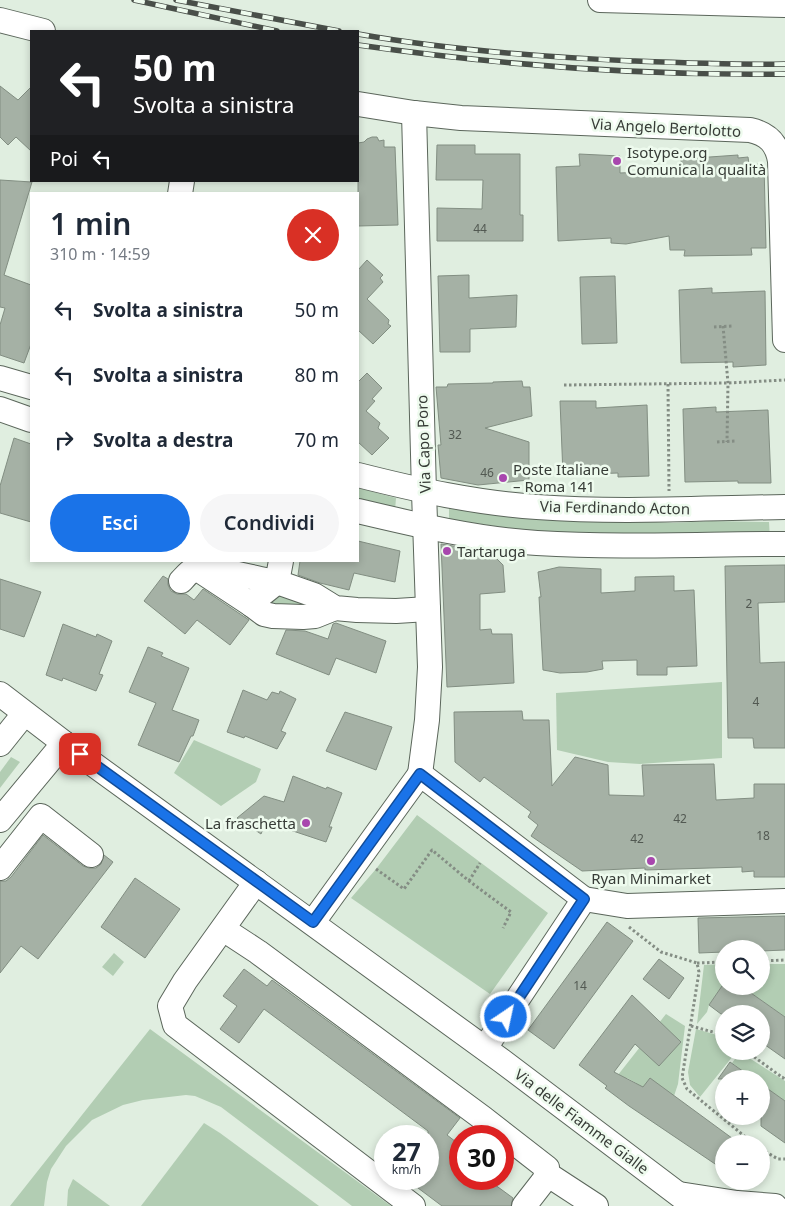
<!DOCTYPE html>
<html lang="it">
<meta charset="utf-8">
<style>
body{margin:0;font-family:"Noto Sans",sans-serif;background:#f6f6f7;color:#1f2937;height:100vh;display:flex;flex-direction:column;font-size:19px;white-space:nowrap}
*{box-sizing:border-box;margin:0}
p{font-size:16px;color:#747a83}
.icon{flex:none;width:28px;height:28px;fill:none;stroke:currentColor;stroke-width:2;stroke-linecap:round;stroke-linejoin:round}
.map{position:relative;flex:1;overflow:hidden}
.side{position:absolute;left:30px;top:192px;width:329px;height:370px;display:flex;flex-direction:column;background:#fff;border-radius:0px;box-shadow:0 2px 8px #0003}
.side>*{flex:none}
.top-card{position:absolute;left:30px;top:30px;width:329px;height:152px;border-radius:0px;box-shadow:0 2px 8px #0003;background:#202124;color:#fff;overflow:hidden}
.fabs{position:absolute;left:715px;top:940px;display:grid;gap:10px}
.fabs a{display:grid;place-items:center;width:55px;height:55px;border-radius:50%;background:#fff;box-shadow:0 2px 8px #0003;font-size:25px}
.speed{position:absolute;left:374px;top:1125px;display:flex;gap:10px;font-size:25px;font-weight:700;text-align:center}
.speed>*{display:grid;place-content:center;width:65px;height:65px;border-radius:50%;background:#fff;box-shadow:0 2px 8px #0003;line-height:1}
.speed small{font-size:12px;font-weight:400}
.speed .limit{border:8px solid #d22;background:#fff;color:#111}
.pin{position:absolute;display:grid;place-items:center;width:42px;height:42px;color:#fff;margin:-21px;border-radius:10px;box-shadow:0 2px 8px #0006}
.me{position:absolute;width:55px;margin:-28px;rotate:34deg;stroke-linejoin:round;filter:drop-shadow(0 0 4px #0008)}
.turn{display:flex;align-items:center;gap:18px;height:105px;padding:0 20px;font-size:22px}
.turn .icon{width:65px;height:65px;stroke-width:2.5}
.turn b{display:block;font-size:35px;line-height:42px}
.then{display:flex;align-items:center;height:48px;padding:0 20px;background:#0003;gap:10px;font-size:19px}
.round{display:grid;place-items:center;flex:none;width:52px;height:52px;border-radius:26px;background:#f6f6f7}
.head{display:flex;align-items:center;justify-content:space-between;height:85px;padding:0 20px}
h1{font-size:30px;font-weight:600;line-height:38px}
.button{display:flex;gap:10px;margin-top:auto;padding:10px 20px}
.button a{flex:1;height:58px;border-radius:30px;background:#1a73e8;color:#fff;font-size:20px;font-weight:600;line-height:58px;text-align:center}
.button a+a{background:#f6f6f7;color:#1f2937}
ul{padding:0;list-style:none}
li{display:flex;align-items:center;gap:15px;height:65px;padding:0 20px}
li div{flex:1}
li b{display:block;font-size:19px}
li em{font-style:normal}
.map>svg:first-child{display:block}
.green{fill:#b2cdb3}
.building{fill:#a5b1a5;stroke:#828e82}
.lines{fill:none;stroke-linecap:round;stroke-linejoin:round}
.minor-casing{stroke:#5b665b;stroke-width:26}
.path{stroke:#848d84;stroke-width:3;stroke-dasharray:2.5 2.5;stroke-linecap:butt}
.minor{stroke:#fff;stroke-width:24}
.rail-casing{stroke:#494f49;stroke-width:5.5}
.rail{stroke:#eefbee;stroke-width:4;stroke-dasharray:11;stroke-linecap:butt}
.route-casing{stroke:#114b97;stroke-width:12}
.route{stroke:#1a73e8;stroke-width:9}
.poi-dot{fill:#a847ae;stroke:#eefbee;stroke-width:2}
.labels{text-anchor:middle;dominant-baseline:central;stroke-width:5;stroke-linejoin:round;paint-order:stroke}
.number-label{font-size:12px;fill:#525952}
.street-label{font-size:15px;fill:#373c37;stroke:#eefbee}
.poi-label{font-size:15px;fill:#373c37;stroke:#eefbee;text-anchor:start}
</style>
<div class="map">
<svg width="785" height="1206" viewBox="0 0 785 1206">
<rect width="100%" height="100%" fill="#e0eee0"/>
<g class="green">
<path d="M 358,488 L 396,498 L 395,511 L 358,505 Z"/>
<path d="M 449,505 L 563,517 L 673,523 L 712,521 L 769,522 L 770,539 L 626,540 L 501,527 L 449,519 Z"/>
<path d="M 273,592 L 315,603 L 312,615 L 270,605 Z"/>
<path d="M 722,682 L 722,758 L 640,764 L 608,762 L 557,750 L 556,693 Z"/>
<path d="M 194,740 L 261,769 L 256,782 L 221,806 L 174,773 Z"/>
<path d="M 11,757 L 20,762 L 0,788 L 0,772 Z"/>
<path d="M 417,815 L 548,913 L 490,994 L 351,898 L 376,869 Z"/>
<path d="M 114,953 L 124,962 L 113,976 L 102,967 Z"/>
<path d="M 724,964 L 724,984 L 709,1005 L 707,1012 L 697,1024 L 704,965 Z"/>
<path d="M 761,964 L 785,964 L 785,1017 L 741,986 L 761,986 Z"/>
<path d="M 666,1014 L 685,1026 L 678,1084 L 674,1096 L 636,1097 L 636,1083 L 627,1078 L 619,1087 L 614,1080 Z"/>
<path d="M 150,1029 L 391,1206 L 352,1206 L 221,1107 L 195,1096 L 186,1095 L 143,1100 L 123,1105 L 92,1120 L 66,1146 L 51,1169 L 47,1182 L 44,1206 L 10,1206 Z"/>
<path d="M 696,1029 L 724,1037 L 724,1051 L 737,1051 L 700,1097 L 690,1085 L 688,1072 Z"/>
<path d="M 740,1052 L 785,1081 L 785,1101 L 761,1084 L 761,1079 L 754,1079 L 732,1063 Z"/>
<path d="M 204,1123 L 220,1133 L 319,1206 L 141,1206 Z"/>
<path d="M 73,1179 L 110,1206 L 67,1206 L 68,1190 Z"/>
</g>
<g class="building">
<path d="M 0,86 L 18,100 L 31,87 L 31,151 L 16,137 L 8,145 L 0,137 Z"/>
<path d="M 372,137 L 377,137 L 379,141 L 384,140 L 384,147 L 395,147 L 398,225 L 358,226 L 358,143 L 364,142 L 367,139 Z"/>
<path d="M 437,145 L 475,145 L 475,154 L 520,154 L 520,215 L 523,215 L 523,241 L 437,241 L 437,208 L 482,209 L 483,180 L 436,180 Z"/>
<path d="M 579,154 L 620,156 L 620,173 L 667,171 L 667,167 L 681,167 L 681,159 L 738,155 L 738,158 L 748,157 L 749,164 L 764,164 L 766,248 L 751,248 L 752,255 L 684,256 L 685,250 L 670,250 L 669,236 L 626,244 L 611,243 L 611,238 L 558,241 L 556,167 L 580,166 Z"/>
<path d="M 0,180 L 32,182 L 4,275 L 31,285 L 31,344 L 24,363 L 0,355 L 0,325 L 5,308 L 0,307 Z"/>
<path d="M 367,260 L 383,275 L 380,278 L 383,282 L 367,299 L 389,320 L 388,324 L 391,326 L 373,344 L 358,330 L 358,270 Z"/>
<path d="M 469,275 L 469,298 L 517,295 L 516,327 L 470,329 L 470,352 L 440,352 L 438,276 Z"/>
<path d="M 615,276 L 617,343 L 582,344 L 580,277 Z"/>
<path d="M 712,288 L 712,293 L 765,291 L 766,365 L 733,367 L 733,362 L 681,363 L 679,290 Z"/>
<path d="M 367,373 L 382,388 L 372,399 L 375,401 L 366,411 L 380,423 L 378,428 L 389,438 L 372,455 L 358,442 L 358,382 Z"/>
<path d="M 522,381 L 523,387 L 530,387 L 532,416 L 485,428 L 529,442 L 529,480 L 478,485 L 441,478 L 438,445 L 441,445 L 436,387 L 447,387 L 448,384 L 493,383 L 493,382 Z"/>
<path d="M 560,401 L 596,401 L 596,408 L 647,405 L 649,476 L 618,477 L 618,473 L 563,475 Z"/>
<path d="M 716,407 L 716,412 L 768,410 L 771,483 L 738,483 L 738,481 L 685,482 L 683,409 Z"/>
<path d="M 14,438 L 31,444 L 31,522 L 0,513 L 0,486 Z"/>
<path d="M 358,541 L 400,551 L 395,582 L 354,573 L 349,590 L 320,583 L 298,575 L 300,561 L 358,561 Z"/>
<path d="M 441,544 L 471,549 L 474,557 L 494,556 L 503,565 L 505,592 L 480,594 L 480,630 L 491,629 L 492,634 L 512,634 L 514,683 L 447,687 Z"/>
<path d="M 785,565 L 785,602 L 758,603 L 760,663 L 785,662 L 785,748 L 754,748 L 753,738 L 728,738 L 725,566 Z"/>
<path d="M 559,567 L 601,569 L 601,593 L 635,591 L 635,577 L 674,576 L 674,591 L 694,590 L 697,666 L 667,667 L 667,675 L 637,675 L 637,660 L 602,661 L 603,669 L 587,672 L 560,673 L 543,670 L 539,597 L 541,597 L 538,572 Z"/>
<path d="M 163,576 L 168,579 L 168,585 L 171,591 L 177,594 L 186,594 L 194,600 L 203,589 L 249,620 L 230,645 L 197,620 L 185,634 L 144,601 Z"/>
<path d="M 0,579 L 41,592 L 24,637 L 0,629 Z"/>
<path d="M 336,623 L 386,641 L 376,673 L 336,658 L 329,675 L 276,654 L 286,630 L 305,631 L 328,639 L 333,624 Z"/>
<path d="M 63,624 L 96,637 L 97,634 L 112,641 L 99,674 L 103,675 L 96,691 L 63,678 L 62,681 L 46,675 Z"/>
<path d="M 148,647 L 163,653 L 161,656 L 189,668 L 172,710 L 199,720 L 193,736 L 191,736 L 179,762 L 138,745 L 156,703 L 129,692 Z"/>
<path d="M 243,690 L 267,700 L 272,692 L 279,694 L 280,691 L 296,699 L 281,731 L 286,733 L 277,749 L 245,736 L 244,738 L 227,732 Z"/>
<path d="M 522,711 L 523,720 L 549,720 L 552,786 L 575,757 L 608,765 L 609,795 L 644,796 L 642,765 L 714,764 L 716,800 L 754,798 L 754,784 L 785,784 L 785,877 L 754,877 L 754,871 L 742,872 L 742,867 L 645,870 L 645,868 L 582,871 L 531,836 L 538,825 L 528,817 L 531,812 L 484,777 L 480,782 L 455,762 L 454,712 Z"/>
<path d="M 345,712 L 392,727 L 376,770 L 326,751 Z"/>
<path d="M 293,776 L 326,789 L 327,787 L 342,793 L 329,827 L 332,827 L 326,842 L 266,822 L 261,834 L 237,818 L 264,796 L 284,802 Z"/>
<path d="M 43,835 L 83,866 L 89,868 L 96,868 L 101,864 L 104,855 L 113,862 L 38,959 L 21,946 L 0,973 L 0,881 L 6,881 L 11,877 Z"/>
<path d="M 135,878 L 180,909 L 145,958 L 101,927 Z"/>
<path d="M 785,916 L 785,950 L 761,951 L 761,949 L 724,949 L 724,952 L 699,953 L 698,918 Z"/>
<path d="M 607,922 L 633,941 L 554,1049 L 528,1030 Z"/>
<path d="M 659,959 L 684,978 L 669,999 L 643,979 Z"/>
<path d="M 244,969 L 267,986 L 272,980 L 460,1118 L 447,1135 L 460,1145 L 454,1154 L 460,1158 L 460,1179 L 487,1179 L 513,1198 L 511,1206 L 442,1206 L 406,1179 L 428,1179 L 428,1131 L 264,1009 L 239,1043 L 220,1029 L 237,1006 L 223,996 Z"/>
<path d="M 722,986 L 741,986 L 785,1017 L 785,1059 L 761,1042 L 761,1014 L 721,1014 L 709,1005 Z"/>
<path d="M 632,995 L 681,1042 L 659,1066 L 635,1044 L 614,1072 L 643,1087 L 650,1078 L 740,1144 L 724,1144 L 724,1170 L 629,1106 L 605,1088 L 607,1086 L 579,1065 Z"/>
<path d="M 730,1062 L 754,1079 L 718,1079 Z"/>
<path d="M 761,1084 L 785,1101 L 785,1143 L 761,1126 Z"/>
</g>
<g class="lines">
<defs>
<g id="minor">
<path d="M 600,0 L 785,5"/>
<path d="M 0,20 L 43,31"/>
<path d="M 358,104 L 414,113 L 461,118 L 750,130 C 768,134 777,143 780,161 L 785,340"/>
<path d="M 414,113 L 424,492 L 430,667 L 427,720 L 420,774"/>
<path d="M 180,194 L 182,181"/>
<path d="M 0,378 L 31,387"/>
<path d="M 0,409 L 31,420"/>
<path d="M 358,475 C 417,490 476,503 537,507 C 620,513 703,508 785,507"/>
<path d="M 358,511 C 417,525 476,539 537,543 C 620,548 703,544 785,544"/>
<path d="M 281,561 L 277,582 L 314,595 L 335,608 L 357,610 L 396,611 L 428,609"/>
<path d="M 199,570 L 252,605"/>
<path d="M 181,581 C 185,577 190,570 196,569 C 208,565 260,580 277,582"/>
<path d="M 277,582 L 262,594 L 252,605 L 264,614 L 273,616 L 303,617 L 315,616 L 335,608"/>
<path d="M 0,694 L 64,743 L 502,1061 L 694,1206"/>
<path d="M 0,744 L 24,714"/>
<path d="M 0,820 L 64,743"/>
<path d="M 0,868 L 41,816 L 91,855"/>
<path d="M 256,882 L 185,981 L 170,1006 L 175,1025 L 413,1206"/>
<path d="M 584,899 L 627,906 L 785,901"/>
<path d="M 313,922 L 420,774 L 584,899 L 485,1048"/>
<path d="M 223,929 L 258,952 L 484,1119 L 547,1168 L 545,1179 L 524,1206"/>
<path d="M 547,1174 L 596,1206"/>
<path d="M 679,1194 L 737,1203 L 775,1206"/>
</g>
</defs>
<use href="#minor" class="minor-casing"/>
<g class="path">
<path d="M 723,326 L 728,383 L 727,442"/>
<path d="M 714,327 L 732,326"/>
<path d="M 668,384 L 669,491"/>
<path d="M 564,385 L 728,383 L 785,380"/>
<path d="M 717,442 L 736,441"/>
<path d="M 376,869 L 404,889 L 432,850 L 469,881 L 511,912 L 503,928"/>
<path d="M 469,881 L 480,863"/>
<path d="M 629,927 L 661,952 L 697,963 L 699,972 L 682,1078 L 687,1089 L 754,1144"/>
<path d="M 761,961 L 785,960"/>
<path d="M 697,963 L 724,962"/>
<path d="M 691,1026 L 724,1035"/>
<path d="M 746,1051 L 783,1078 L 785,1075"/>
<path d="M 761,1149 L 778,1159 L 785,1159"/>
</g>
<use href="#minor" class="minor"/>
<defs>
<g id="rail">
<path d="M 134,0 L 277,31"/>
<path d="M 176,0 L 339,31"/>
<path d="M 358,34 C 448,50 541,57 633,61 C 684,63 734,65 785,64"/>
<path d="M 358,45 C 499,65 642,76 785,74"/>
</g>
</defs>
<use href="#rail" class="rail-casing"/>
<use href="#rail" class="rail"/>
</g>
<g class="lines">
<defs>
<path id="route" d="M 80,754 L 313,922 L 420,774 L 584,899 L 506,1017"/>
</defs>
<use href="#route" class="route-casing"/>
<use href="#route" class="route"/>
</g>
<g class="poi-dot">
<circle cx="617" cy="161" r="5"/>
<circle cx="503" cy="478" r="5"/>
<circle cx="447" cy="551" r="5"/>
<circle cx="306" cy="823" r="5"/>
<circle cx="651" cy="861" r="5"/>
</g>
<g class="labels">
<g class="number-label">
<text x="480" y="228">44</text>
<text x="455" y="434">32</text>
<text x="487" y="472">46</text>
<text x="749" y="603">2</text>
<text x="756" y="701">4</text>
<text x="680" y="818">42</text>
<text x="763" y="835">18</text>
<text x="637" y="838">42</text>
<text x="580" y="985">14</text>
</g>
<g class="street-label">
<text transform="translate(666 127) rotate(3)">Via Angelo Bertolotto</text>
<text transform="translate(423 444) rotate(-92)">Via Capo Poro</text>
<text transform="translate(615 507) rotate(1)">Via Ferdinando Acton</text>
<text transform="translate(582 1121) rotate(37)">Via delle Fiamme Gialle</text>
</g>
<g class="poi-label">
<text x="627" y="152">Isotype.org<tspan x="627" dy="17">Comunica la qualità</tspan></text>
<text x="513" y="469">Poste Italiane<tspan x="513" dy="17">– Roma 141</tspan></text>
<text x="457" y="551">Tartaruga</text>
<text x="296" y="823" text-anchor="end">La fraschetta</text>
<text x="651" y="878" text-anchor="middle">Ryan Minimarket</text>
</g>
</g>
</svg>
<div class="fabs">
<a><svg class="icon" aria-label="search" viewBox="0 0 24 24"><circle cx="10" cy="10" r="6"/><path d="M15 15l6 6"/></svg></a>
<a><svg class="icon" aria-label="layers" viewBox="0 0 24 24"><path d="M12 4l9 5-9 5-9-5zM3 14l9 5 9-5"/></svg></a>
<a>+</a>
<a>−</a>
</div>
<div class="speed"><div>27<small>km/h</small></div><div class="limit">30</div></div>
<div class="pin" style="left:80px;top:754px;background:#d93025"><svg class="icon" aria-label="arrive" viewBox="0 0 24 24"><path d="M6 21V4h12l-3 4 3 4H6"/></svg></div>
<svg class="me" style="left:506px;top:1017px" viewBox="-20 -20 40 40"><circle r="17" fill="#1a73e8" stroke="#fff" stroke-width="3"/><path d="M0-11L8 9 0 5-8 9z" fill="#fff"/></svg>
<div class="top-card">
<div class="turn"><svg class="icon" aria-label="left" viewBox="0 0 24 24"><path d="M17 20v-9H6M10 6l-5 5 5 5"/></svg><div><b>50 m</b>Svolta a sinistra</div></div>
<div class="then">Poi<svg class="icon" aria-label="left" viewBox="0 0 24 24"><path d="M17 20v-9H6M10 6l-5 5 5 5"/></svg></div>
</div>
<section class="side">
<div class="head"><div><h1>1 min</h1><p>310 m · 14:59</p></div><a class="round" style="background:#d93025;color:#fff"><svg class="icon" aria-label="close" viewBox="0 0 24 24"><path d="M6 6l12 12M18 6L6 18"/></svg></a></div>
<ul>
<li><svg class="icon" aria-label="left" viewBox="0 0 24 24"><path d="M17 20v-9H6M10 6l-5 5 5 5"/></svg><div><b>Svolta a sinistra</b></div><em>50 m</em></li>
<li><svg class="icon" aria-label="left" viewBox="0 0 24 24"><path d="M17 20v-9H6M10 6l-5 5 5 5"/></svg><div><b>Svolta a sinistra</b></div><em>80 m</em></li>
<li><svg class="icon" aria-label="right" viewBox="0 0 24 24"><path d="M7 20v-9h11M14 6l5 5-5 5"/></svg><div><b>Svolta a destra</b></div><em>70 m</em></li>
</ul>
<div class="button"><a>Esci</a><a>Condividi</a></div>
</section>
</div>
